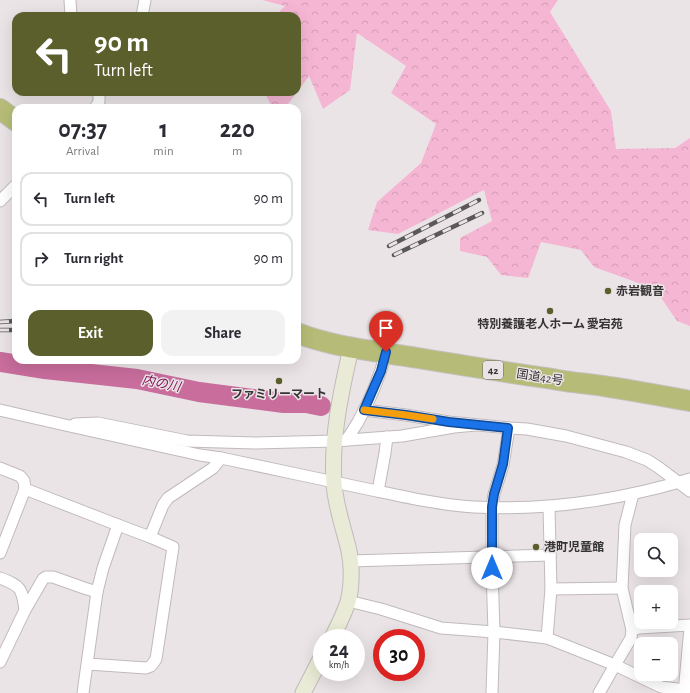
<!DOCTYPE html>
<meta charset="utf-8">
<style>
body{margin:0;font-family:"Alegreya Sans","Noto Sans JP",sans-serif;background:#f2f2f3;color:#2b2b33;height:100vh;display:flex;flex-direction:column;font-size:15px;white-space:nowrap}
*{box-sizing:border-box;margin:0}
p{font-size:13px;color:#7c7c81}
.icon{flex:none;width:22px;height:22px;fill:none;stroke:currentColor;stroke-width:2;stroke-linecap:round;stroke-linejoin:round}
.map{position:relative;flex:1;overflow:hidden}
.sheet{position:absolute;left:12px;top:104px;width:289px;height:260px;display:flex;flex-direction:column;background:#fff;border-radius:12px;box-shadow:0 4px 16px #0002}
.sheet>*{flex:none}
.guide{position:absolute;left:12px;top:12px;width:289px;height:84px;border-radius:12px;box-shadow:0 4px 16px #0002;background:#5b5f2c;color:#fff;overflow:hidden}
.fabs{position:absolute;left:634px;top:533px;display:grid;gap:8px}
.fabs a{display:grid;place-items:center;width:44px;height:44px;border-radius:8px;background:#fff;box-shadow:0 4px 16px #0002;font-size:20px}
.speed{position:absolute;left:313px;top:629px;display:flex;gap:8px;font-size:20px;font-weight:700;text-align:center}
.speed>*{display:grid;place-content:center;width:52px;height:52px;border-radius:50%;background:#fff;box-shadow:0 4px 16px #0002;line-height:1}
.speed small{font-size:10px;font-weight:400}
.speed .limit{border:6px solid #d22;background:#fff;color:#111}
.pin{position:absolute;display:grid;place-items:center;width:34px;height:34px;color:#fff;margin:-41px -17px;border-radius:50% 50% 50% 0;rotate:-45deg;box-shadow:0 0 4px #0007}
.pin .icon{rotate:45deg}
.me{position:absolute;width:44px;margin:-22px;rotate:0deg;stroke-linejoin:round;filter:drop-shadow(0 0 3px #0008)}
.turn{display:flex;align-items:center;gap:14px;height:84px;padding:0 16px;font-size:18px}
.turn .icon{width:52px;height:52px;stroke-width:2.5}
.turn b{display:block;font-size:28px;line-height:34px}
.eta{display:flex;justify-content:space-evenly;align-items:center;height:68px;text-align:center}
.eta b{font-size:24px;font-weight:700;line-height:28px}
.cta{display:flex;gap:8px;margin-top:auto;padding:8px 16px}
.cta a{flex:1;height:46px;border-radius:12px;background:#5b5f2c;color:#fff;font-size:16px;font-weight:700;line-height:46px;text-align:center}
.cta a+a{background:#f2f2f3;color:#2b2b33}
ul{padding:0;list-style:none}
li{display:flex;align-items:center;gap:12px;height:54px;margin:0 8px 6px;padding:0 8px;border:2px solid #e1e1e2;border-radius:12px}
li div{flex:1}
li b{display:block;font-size:15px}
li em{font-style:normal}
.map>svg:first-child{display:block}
.forest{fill:url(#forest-crowns)}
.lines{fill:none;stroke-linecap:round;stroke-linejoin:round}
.river{stroke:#c86d9c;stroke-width:20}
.street-casing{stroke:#c1babd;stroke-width:13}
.secondary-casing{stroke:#c1babd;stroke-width:17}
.highway-casing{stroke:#c2c2c2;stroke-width:22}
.street{stroke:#fff;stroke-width:11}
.secondary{stroke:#e9ebd6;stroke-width:15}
.highway{stroke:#b6bc77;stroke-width:20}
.rail-casing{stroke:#5b585a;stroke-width:4.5}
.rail{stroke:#ebe4e7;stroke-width:3;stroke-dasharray:9;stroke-linecap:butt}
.route-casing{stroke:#114b97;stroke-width:10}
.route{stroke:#1a73e8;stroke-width:7}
.slow{stroke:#f59e0b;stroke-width:7}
.poi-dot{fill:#5b5f2c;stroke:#ebe4e7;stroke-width:1.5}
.labels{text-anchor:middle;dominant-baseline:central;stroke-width:3;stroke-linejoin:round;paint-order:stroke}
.shield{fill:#ebe4e7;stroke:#6c686a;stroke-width:1}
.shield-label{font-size:11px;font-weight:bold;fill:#353334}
.poi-label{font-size:12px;font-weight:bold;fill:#353334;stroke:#ebe4e7;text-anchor:start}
.street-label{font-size:12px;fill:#353334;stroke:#ebe4e7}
.water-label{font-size:13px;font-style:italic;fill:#85165a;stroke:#ebe4e7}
</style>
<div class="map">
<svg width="690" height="693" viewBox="0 0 690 693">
<defs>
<pattern id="forest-crowns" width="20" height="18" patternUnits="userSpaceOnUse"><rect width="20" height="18" fill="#f5b6d4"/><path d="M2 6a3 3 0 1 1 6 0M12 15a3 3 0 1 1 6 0" fill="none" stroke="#d39db7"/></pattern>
</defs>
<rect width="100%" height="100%" fill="#ebe4e7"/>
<g class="forest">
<path d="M 262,0 L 558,0 L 550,12 L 611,111 L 616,149 L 675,148 L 690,138 L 690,326 L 677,321 L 655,289 L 594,267 L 581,250 L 541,242 L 528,278 L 501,275 L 487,257 L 460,251 L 460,238 L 492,221 L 484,190 L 398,234 L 368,230 L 377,202 L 421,163 L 436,124 L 391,93 L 406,66 L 357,33 L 350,90 L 323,109 L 309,76 L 297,92 L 297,16 L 275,16 L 285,6 Z"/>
<path d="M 264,92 L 297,92 L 285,108 L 273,108 Z"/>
</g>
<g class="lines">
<path class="river" d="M 0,362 L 45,369 L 137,379 L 199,392 L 284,403 L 306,403 L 321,406"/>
<defs>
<g id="street">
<path d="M 70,0 L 71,16"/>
<path d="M 142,16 L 145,0"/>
<path d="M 95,108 L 99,102 L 99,92"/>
<path d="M 0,201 L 16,185"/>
<path d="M 0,410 L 65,425 L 200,455 L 221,458 C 271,469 322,479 372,490 C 405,497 440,505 474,507 C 548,511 620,500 690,479"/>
<path d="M 364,410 L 406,415 L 449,422 L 509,428 L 527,429 L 566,436 L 626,452 L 647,460 L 658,467 L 690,491"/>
<path d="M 75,424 L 98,423 L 187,441 L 255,443 L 335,441 L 402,436 L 454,427 L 476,425"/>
<path d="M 346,440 C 351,434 354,428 358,422 C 370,400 380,376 386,353"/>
<path d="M 0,468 L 20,476 L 24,481 L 25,489 L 118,525"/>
<path d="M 378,491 L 385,453 L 387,437"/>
<path d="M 0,553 L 25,489"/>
<path d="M 350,561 L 550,555"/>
<path d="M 0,578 C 21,586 22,588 25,610"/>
<path d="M 551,589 L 622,588"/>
<path d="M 348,601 L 381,609 L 441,628 L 494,632 L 547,638 L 615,665 L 661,687 L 685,690"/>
<path d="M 632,630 L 639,628 L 690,625"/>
<path d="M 547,638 L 551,589 L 549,507"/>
<path d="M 0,662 L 25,610 L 43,579 L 46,577 L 53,577 L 84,588 L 97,592 L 103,568 L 118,525 L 150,537 L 163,505 L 168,498 L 213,468 L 221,458"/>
<path d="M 88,664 L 146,668 L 151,666 L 156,659 L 173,547 L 150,537"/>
<path d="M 83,693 L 97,592"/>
<path d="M 492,693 L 494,632 L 492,568 L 492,507 L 494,494 L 503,465 L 509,428"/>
<path d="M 599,693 L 615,665 L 631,638 L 632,630 L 622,588 L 625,525 L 633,494"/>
<path d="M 684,693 L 690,628"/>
</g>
<g id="secondary">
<path d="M 332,638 C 338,626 344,614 348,602 C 353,582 352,558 346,539 C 341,520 335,502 334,483 C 331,437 341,392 351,348"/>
<path d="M 303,693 L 322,656"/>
</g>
<g id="highway">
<path d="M 0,109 L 16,121"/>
<path d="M 297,333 C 336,348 377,351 418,358 C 465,366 512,373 558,380 C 575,383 593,384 609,387 C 636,391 663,396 690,401"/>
</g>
</defs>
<use href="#street" class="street-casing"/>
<use href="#secondary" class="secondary-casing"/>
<use href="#highway" class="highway-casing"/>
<use href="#street" class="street"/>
<use href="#secondary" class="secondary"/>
<use href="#highway" class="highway"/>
<defs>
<g id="rail">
<path d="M 389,246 L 479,200"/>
<path d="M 394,255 L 482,213"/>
<path d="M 0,322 L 16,321"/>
<path d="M 0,330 L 16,330"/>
</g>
</defs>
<use href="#rail" class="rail-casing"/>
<use href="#rail" class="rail"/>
</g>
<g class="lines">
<defs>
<path id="route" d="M 386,352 L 381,371 L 364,410 L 406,415 L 449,422 L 508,428 L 503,464 L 494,494 L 492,507 L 492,568"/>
</defs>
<use href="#route" class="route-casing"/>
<use href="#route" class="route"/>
<path class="slow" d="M 364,410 L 406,415 L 433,419"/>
</g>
<g class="poi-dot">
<circle cx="608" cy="291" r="4"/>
<circle cx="550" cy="311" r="4"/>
<circle cx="279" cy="381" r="4"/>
<circle cx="536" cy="547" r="4"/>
</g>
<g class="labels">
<rect class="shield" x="483" y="361" width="20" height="18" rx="3"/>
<g class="shield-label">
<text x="493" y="370">42</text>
</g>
<g class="poi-label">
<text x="616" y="291">赤岩観音</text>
<text x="550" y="324" text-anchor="middle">特別養護老人ホーム 愛宕苑</text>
<text x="279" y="394" text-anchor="middle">ファミリーマート</text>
<text x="544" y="547">港町児童館</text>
</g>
<g class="street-label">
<text transform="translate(540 377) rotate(9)">国道42号</text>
</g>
<g class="water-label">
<text transform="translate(161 384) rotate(11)">内の川</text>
</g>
</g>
</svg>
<div class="fabs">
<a><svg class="icon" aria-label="search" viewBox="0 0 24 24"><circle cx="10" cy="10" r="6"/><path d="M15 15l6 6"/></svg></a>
<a>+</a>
<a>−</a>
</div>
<div class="speed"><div>24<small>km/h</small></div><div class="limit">30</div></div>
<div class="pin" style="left:386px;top:352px;background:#d93025"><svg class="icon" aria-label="arrive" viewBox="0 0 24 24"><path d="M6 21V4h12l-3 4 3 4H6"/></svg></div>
<svg class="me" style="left:492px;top:568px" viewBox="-20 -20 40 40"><circle r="19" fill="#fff"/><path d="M0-13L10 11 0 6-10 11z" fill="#1a73e8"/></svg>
<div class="guide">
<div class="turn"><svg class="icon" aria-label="left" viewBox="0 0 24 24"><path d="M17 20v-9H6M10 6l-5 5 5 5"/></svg><div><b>90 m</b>Turn left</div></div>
</div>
<section class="sheet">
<div class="eta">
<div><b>07:37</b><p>Arrival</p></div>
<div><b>1</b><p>min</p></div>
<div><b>220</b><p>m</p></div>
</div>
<ul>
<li><svg class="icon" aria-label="left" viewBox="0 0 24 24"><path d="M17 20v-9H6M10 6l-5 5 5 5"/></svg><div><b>Turn left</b></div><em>90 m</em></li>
<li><svg class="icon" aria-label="right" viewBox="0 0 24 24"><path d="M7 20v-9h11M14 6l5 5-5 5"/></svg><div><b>Turn right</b></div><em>90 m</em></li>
</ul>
<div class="cta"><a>Exit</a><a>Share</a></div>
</section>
</div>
